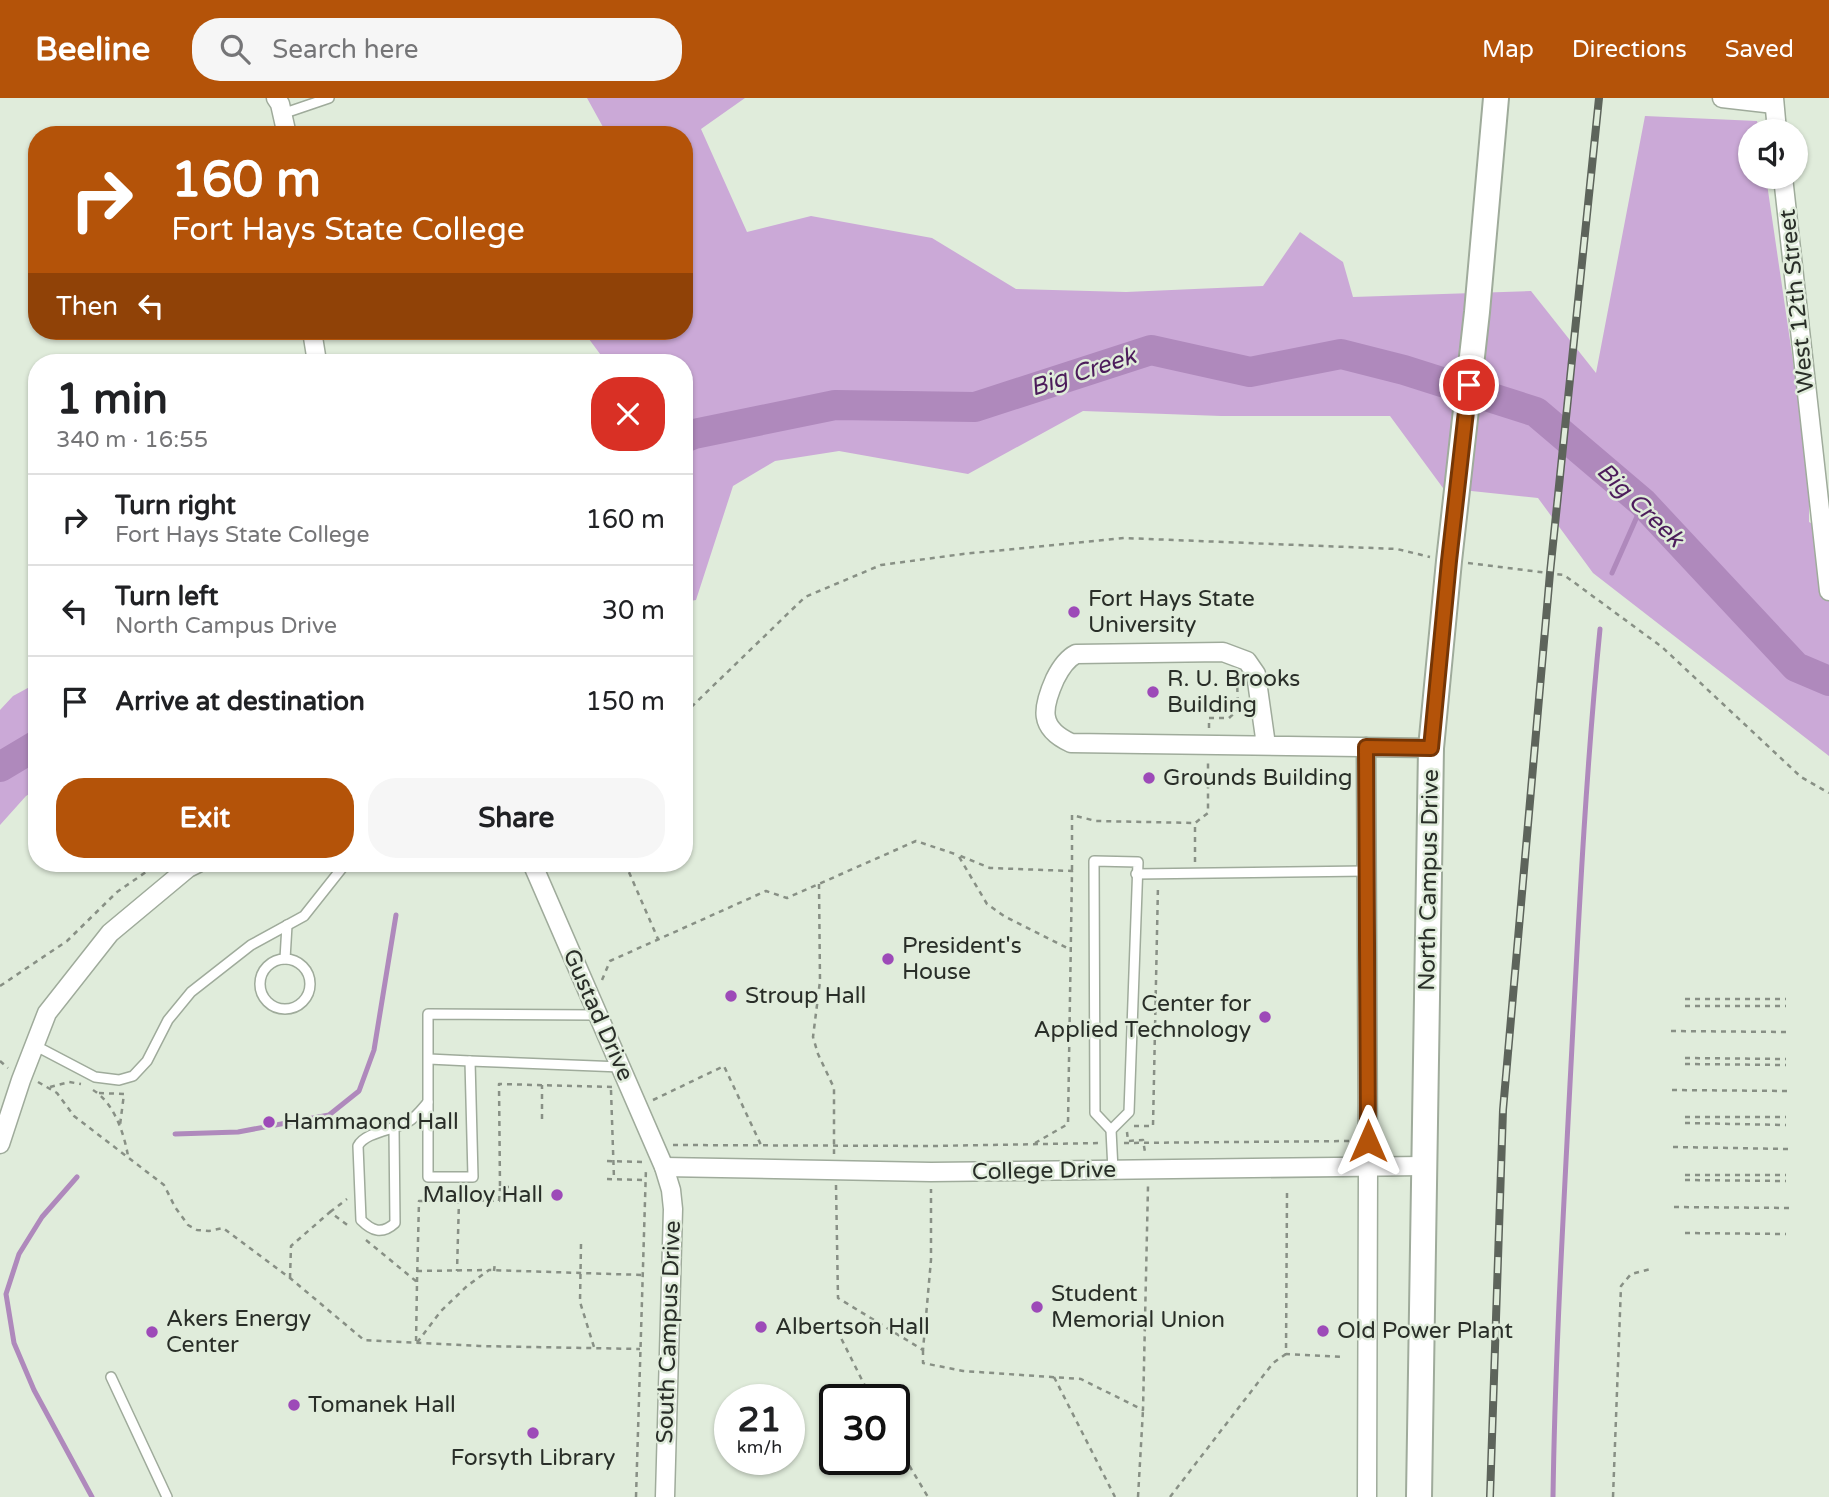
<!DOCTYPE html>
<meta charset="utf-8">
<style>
body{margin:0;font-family:"Varela Round",sans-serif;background:#f6f6f6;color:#202124;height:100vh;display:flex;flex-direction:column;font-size:26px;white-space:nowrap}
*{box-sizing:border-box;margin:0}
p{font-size:23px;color:#757577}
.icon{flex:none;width:38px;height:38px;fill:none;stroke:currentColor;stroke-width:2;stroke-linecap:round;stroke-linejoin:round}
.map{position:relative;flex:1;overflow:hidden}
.details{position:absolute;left:28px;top:256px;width:665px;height:518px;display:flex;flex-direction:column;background:#fff;border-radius:28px;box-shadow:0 2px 5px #0004}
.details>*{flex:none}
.guide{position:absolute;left:28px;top:28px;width:665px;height:214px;border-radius:28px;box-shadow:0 2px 5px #0004;background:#b45309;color:#fff;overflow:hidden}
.tools{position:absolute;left:1738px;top:21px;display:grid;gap:14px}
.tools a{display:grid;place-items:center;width:70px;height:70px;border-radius:50%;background:#fff;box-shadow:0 2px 5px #0004;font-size:35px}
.speed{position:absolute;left:714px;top:1286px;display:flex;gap:14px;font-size:35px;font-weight:700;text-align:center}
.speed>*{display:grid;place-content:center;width:91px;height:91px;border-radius:50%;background:#fff;box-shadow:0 2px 5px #0004;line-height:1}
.speed small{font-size:18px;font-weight:400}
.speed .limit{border:4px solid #111;border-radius:10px;background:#fff;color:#111}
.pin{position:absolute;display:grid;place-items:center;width:60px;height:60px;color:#fff;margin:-30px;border:4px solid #fff;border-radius:50%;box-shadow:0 2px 7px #0007}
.me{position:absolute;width:77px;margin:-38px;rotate:0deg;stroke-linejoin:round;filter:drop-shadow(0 0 5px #0008)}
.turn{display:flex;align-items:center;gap:24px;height:147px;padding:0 28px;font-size:32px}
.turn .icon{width:91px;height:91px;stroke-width:2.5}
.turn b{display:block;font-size:49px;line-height:60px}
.then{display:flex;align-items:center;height:66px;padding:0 28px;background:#0003;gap:14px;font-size:26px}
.round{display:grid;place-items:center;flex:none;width:74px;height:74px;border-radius:28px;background:#f6f6f6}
.head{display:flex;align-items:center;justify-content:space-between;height:119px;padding:0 28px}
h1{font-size:42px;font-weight:800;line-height:52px}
.action{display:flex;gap:14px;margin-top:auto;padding:14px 28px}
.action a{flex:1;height:80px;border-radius:28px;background:#b45309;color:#fff;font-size:28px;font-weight:800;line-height:80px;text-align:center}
.action a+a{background:#f6f6f6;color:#202124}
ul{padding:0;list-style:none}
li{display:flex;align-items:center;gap:21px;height:91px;padding:0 28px;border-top:2px solid #e0e0e0}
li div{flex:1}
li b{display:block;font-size:26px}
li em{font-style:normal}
header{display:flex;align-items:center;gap:42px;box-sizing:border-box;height:98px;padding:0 35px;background:#b45309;color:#fff}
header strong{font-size:33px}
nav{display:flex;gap:38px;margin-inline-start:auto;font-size:24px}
.search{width:490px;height:63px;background:#f6f6f6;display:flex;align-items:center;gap:18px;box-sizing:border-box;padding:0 24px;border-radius:28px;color:#757577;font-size:26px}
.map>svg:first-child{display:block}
.green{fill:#cba9d7}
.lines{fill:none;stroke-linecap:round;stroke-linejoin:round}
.stream{stroke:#af89bc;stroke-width:5}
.river{stroke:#af89bc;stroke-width:30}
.service-casing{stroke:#9fab9b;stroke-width:12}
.minor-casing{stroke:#9fab9b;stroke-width:21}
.secondary-casing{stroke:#9fab9b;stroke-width:28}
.path{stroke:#889085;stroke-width:2.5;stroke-dasharray:5 5;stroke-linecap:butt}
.service{stroke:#fff;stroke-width:9}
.minor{stroke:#fff;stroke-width:18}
.secondary{stroke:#fff;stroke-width:24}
.rail-casing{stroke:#5d645b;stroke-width:8}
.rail{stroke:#e0ecdb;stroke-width:5;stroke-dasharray:16;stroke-linecap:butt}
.route-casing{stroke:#753606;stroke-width:18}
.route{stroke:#b45309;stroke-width:12}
.poi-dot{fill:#9d4ab8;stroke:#e0ecdb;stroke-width:2.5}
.labels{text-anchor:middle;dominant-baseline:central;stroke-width:5;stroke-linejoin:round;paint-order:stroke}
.street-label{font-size:23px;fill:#292e28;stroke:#e0ecdb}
.poi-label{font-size:23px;fill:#292e28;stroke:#e0ecdb;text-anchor:start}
.water-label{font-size:24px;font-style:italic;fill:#4c1c5b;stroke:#e0ecdb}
</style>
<header>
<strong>Beeline</strong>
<div class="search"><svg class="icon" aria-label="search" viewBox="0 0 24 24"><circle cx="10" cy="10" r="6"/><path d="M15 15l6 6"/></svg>Search here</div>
<nav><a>Map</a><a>Directions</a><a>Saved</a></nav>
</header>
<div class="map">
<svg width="1829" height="1399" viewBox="0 0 1829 1399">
<rect width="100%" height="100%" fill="#e0ecdb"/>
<g class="green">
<path d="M 587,0 L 745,0 L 701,31 L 747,134 L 811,118 L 932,140 L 1016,191 L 1126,194 L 1263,188 L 1300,134 L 1343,164 L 1353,199 L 1531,193 L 1596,275 L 1645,18 L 1757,23 L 1759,33 L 1750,33 L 1750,79 L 1766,79 L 1809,372 L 1809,424 L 1829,435 L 1829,658 L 1593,475 L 1538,400 L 1443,390 L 1390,318 L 1221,318 L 1083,313 L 968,376 L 839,353 L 775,363 L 733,388 L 696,502 L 684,504 L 684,264 L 606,264 L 583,233 L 684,233 L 684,37 L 601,37 L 603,29 Z"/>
<path d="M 37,585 L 37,691 L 26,698 L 0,727 L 0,612 L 13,598 Z"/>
</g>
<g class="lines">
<g class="stream">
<path d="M 1612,475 L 1643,405"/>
<path d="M 175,1036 L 238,1034 L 329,1017 L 359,993 L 374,952 L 396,817"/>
<path d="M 77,1079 L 42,1119 L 19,1156 L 6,1196 L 14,1245 L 34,1292 L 92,1399"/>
<path d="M 1553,1399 C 1555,1261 1563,1123 1570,986 C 1578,834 1585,682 1600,531"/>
</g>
<g class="river">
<path d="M 684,340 L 694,336 L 835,307 L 975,309 L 1151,252 L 1250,274 L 1341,256 L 1404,272 L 1536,314 L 1643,405 L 1796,569 L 1829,583"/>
<path d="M 0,669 L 37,647"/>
</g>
<defs>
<g id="service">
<path d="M 282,16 L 329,0"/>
<path d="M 1094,763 L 1138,764 L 1129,1014 L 1111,1032 L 1095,1015 Z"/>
<path d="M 1136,776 L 1366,773"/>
<path d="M 285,861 L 287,827"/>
<circle cx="285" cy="886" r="25"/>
<path d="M 598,917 L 428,916 L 428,1079 L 473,1079 L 470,963 L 621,969"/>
<path d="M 34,947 L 95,979 L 119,982 L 133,978 L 147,963 L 168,922 L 191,894 L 251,847 L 304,818 L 346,765"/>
<path d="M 429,961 L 470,963"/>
<path d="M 394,1030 L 395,1125 C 382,1137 372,1133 361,1122 L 358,1048 C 365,1034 394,1032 408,1024 C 416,1019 422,1011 428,1004"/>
<path d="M 1111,1032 L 1113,1072"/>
<path d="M 111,1279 L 167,1399"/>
</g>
<g id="minor">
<path d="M 276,0 L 280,6 L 287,37"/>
<path d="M 1722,0 L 1774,6"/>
<path d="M 1774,0 L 1777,33"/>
<path d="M 1783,79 L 1829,493"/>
<path d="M 312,233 L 317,264"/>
<path d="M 1266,647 L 1256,576 L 1247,563 L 1223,554 L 1076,556 C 1066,561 1060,571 1055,581 C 1042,610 1038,630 1071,645 L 1431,650"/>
<path d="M 1366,649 L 1368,1069 L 1367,1399"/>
<path d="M 532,765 L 664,1069 L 671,1092 L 673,1111 L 665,1399"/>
<path d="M 0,1046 L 21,982 L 47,915 L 110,835 L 188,770 L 198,765"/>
<path d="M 664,1069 L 931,1074 L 1424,1068"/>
</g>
<path id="secondary" d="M 1419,1399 L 1431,650 L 1449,463 L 1477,214 L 1496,0"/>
</defs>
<use href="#service" class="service-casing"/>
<use href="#minor" class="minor-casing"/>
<use href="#secondary" class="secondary-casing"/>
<g class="path">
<path d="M 1468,465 L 1564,477 L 1662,549 L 1801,679 L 1829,695"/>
<path d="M 684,616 L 805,499 L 881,467 L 963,456 L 1124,440 L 1397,451 L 1430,459"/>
<path d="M 1209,630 L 1209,620 L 1229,620 L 1238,612 L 1237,581"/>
<path d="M 1195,764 L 1195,725 L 1208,715 L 1208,665"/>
<path d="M 625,765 L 658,841"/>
<path d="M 1072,772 L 1072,717 L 1096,723 L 1195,725"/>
<path d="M 819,786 L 820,883 L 813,939 L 818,956 L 834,990 L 834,1056"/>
<path d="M 602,882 L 610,863 L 766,793 L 787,800 L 916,743 L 958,757"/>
<path d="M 0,888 L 67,843 L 117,794 L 159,765"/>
<path d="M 1685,901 L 1786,901"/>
<path d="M 1685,908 L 1786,908"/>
<path d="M 1671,933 L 1789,934"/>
<path d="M 1685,960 L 1786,961"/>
<path d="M 0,963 L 8,970"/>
<path d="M 1685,966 L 1786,967"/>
<path d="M 38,984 L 57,995 L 74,1018 L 164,1087 L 175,1109 L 188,1127 L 197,1132 L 209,1133 L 223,1130 L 290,1180 L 364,1242 L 479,1248 L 640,1251"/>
<path d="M 50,989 L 69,984 L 81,986"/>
<path d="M 93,992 C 114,1005 124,1035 128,1058"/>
<path d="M 611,992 L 614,1081"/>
<path d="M 1672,992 L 1789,993"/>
<path d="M 99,995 L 124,996 L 120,1027"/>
<path d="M 653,1002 L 724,968 L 761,1047"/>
<path d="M 1685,1019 L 1786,1019"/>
<path d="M 542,1021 L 542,987"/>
<path d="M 1685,1025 L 1786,1027"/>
<path d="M 1134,1028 L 1153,1028 L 1158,787"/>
<path d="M 1127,1034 L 1128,1043 L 1143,1042 L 1145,1054"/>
<path d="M 1035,1045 L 1068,1026 L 1072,773 L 990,770 L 958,757 L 987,806 L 1004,818 L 1071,852"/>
<path d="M 1124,1045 L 1352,1043"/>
<path d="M 673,1047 L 932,1048 L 1100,1045"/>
<path d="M 1673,1049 L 1789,1051"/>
<path d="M 607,1063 L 645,1064"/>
<path d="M 1685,1077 L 1786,1077"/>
<path d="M 607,1081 L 645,1082"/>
<path d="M 1685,1082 L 1786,1083"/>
<path d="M 836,1087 L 838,1200 L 923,1252 L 931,1162 L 931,1091"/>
<path d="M 509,1089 L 500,1089 L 499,986 L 612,989"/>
<path d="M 1287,1095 L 1286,1256 L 1343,1259"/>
<path d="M 459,1102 L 499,1103 L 500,1090"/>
<path d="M 1674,1109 L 1789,1110"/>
<path d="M 330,1114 L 347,1101"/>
<path d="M 1685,1135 L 1786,1136"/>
<path d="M 366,1142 L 417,1184 L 416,1246 L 441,1213 L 467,1188 L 489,1172 L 643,1177"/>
<path d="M 581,1146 L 580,1204 L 594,1249"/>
<path d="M 417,1173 L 487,1172"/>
<path d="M 494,1173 L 495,1164"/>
<path d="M 290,1180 L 291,1148 L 330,1114 L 350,1129"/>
<path d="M 417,1184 L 419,1103 L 459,1102 L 457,1173"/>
<path d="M 837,1232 L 872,1302"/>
<path d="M 923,1252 L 923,1265 L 963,1273 L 1081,1281 L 1143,1312 L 1148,1088"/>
<path d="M 1054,1279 L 1115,1399"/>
<path d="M 894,1342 L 928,1399"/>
<path d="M 636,1399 L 646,1070"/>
<path d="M 1138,1399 L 1143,1312"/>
<path d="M 1170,1399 L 1273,1265 L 1286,1256"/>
<path d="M 1613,1399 L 1621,1188 L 1631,1176 L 1651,1171"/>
</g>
<use href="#service" class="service"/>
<use href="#minor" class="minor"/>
<use href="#secondary" class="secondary"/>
<defs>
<path id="rail" d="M 1490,1399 L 1503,1012 L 1550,475 L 1599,0"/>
</defs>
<use href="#rail" class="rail-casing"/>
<use href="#rail" class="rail"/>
</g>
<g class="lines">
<defs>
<path id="route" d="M 1368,1043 L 1366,649 L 1431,650 L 1449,463 L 1469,287"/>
</defs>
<use href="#route" class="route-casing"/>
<use href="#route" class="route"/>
</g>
<g class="poi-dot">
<circle cx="1074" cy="514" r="7"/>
<circle cx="1153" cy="594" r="7"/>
<circle cx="1149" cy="680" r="7"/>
<circle cx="888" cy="861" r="7"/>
<circle cx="731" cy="898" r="7"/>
<circle cx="1265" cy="919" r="7"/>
<circle cx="269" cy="1024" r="7"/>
<circle cx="557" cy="1097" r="7"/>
<circle cx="1037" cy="1209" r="7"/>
<circle cx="761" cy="1229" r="7"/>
<circle cx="1323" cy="1233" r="7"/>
<circle cx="152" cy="1234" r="7"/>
<circle cx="294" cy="1307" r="7"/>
<circle cx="533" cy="1335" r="7"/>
</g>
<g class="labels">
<g class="street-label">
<text transform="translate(1797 203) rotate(-96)">West 12th Street</text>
<text transform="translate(1429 782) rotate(-89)">North Campus Drive</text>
<text transform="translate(598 917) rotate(66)">Gustad Drive</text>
<text transform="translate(1044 1073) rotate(-1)">College Drive</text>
<text transform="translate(669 1234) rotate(-88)">South Campus Drive</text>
</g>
<g class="poi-label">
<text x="1088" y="501">Fort Hays State<tspan x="1088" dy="26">University</tspan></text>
<text x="1167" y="581">R. U. Brooks<tspan x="1167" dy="26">Building</tspan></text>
<text x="1163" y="680">Grounds Building</text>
<text x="902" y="848">President's<tspan x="902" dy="26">House</tspan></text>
<text x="745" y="898">Stroup Hall</text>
<text x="1251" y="906" text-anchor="end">Center for<tspan x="1251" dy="26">Applied Technology</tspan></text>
<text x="283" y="1024">Hammaond Hall</text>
<text x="543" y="1097" text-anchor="end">Malloy Hall</text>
<text x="1051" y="1196">Student<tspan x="1051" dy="26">Memorial Union</tspan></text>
<text x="166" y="1221">Akers Energy<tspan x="166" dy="26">Center</tspan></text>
<text x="775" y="1229">Albertson Hall</text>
<text x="1337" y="1233">Old Power Plant</text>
<text x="308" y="1307">Tomanek Hall</text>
<text x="533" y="1360" text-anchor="middle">Forsyth Library</text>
</g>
<g class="water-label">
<text transform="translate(1083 274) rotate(-18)">Big Creek</text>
<text transform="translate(1640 407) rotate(44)">Big Creek</text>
</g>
</g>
</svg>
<div class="tools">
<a><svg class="icon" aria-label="sound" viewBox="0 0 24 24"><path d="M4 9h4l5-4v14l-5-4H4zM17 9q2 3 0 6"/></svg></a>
</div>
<div class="speed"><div>21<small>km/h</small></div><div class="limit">30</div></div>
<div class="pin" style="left:1469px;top:287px;background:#d93025"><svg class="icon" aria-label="arrive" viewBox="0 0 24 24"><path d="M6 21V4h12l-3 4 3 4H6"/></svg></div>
<svg class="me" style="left:1368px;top:1043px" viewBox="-20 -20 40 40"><path d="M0-17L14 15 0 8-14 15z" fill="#b45309" stroke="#fff" stroke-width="4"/></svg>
<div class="guide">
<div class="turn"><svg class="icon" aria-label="right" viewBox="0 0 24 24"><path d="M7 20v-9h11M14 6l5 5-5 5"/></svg><div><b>160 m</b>Fort Hays State College</div></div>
<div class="then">Then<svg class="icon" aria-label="left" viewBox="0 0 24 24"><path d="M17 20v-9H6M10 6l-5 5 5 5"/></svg></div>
</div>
<section class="details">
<div class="head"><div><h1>1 min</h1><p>340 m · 16:55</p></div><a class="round" style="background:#d93025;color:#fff"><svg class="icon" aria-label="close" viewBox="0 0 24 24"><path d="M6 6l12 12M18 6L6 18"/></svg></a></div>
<ul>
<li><svg class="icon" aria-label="right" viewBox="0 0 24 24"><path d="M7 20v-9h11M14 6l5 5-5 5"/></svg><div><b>Turn right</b><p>Fort Hays State College</p></div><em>160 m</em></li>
<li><svg class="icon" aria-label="left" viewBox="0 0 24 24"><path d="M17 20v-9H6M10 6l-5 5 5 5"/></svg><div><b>Turn left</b><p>North Campus Drive</p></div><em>30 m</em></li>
<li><svg class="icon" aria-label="arrive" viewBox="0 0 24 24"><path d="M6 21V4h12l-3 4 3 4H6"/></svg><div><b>Arrive at destination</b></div><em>150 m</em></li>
</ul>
<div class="action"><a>Exit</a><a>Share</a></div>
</section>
</div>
